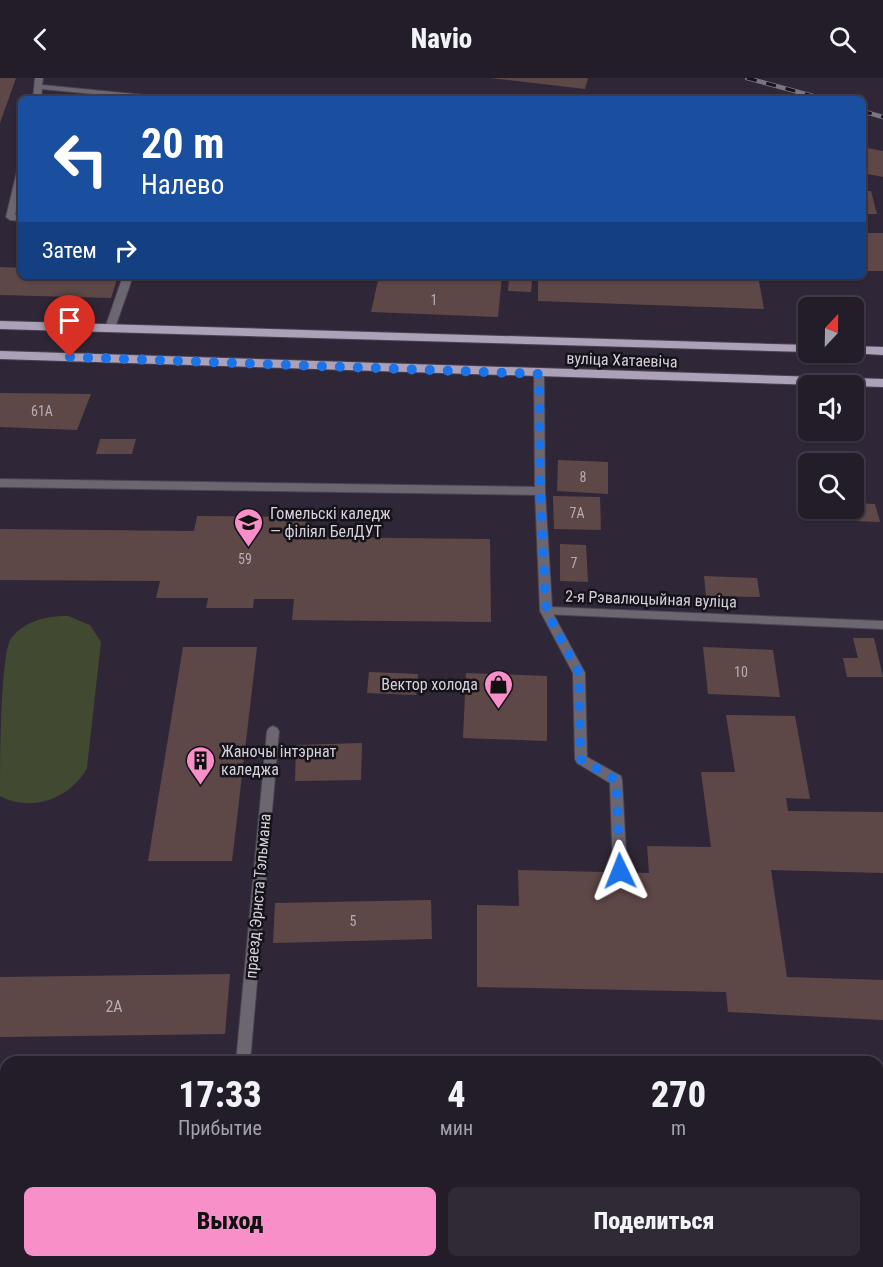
<!DOCTYPE html>
<html lang="ru">
<meta charset="utf-8">
<style>
body{margin:0;font-family:"Roboto Condensed",sans-serif;background:#2f2a35;color:#f1f3f6;height:100vh;display:flex;flex-direction:column;font-size:22px;white-space:nowrap}
*{box-sizing:border-box;margin:0}
p{font-size:20px;color:#a3a2a8}
.icon{flex:none;width:33px;height:33px;fill:none;stroke:currentColor;stroke-width:2;stroke-linecap:round;stroke-linejoin:round}
.map{position:relative;flex:1;overflow:hidden}
.panel{position:absolute;left:0px;top:978px;width:884px;height:212px;display:flex;flex-direction:column;background:#231d29;border-radius:18px 18px 0 0;box-shadow:0 2px 4px #0004,0 0 0 2px #403b46}
.panel>*{flex:none}
.guide{position:absolute;left:18px;top:18px;width:848px;height:183px;border-radius:9px;box-shadow:0 2px 4px #0004,0 0 0 2px #403b46;background:#1a4fa0;color:#fff;overflow:hidden}
.needle{width:39px;rotate:22deg}
.fabs{position:absolute;left:798px;top:219px;display:grid;gap:12px}
.fabs a{display:grid;place-items:center;width:66px;height:66px;border-radius:9px;background:#231d29;box-shadow:0 2px 4px #0004,0 0 0 2px #403b46;font-size:30px}
.pin{position:absolute;display:grid;place-items:center;width:51px;height:51px;color:#fff;margin:-62px -26px;border-radius:50% 50% 50% 0;rotate:-45deg;box-shadow:0 0 6px #0007}
.pin .icon{rotate:45deg}
.me{position:absolute;width:66px;margin:-33px;rotate:358deg;stroke-linejoin:round;filter:drop-shadow(0 0 4px #0008)}
.turn{display:flex;align-items:center;gap:21px;height:126px;padding:0 24px;font-size:27px}
.turn .icon{width:78px;height:78px;stroke-width:2.5}
.turn b{display:block;font-size:42px;line-height:51px}
.then{display:flex;align-items:center;height:57px;padding:0 24px;background:#0003;gap:12px;font-size:22px}
.eta{display:flex;justify-content:space-evenly;align-items:center;height:102px;text-align:center}
.eta b{font-size:36px;font-weight:800;line-height:42px}
.primary-button{display:flex;gap:12px;margin-top:auto;padding:12px 24px}
.primary-button a{flex:1;height:69px;border-radius:9px;background:#f98fc9;color:#111;font-size:24px;font-weight:800;line-height:69px;text-align:center}
.primary-button a+a{background:#2f2a35;color:#f1f3f6}
header{display:flex;justify-content:space-between;align-items:center;height:78px;padding:0 24px;background:#231d29;font-size:27px;font-weight:800}
.map>svg:first-child{display:block}
.green{fill:#414a31}
.building{fill:#5e4847}
.lines{fill:none;stroke-linecap:round;stroke-linejoin:round}
.lane-casing{stroke:#4a4251;stroke-width:2}
.street-casing{stroke:#4a4251;stroke-width:2}
.primary-casing{stroke:#4a4251;stroke-width:2}
.lane{fill:#6c6671;fill-rule:evenodd}
.street{fill:#6c6671;fill-rule:evenodd}
.primary{fill:#aca1b8;fill-rule:evenodd}
.rail-casing{stroke:#7b7482;stroke-width:4.5}
.rail{stroke:#151219;stroke-width:3;stroke-dasharray:10;stroke-linecap:butt}
.route{stroke:#1a73e8;stroke-width:10;stroke-dasharray:0 18}
.labels{text-anchor:middle;dominant-baseline:central;stroke-width:5;stroke-linejoin:round;paint-order:stroke}
.number-label{font-size:14px;fill:#b7aeb5}
.street-label{font-size:16px;fill:#d5d0da;stroke:#151219}
.poi-label{font-size:16px;fill:#d5d0da;stroke:#151219;text-anchor:start}
.near-number-label{font-size:16px;fill:#b7aeb5}
</style>
<header><svg class="icon" aria-label="back" viewBox="0 0 24 24"><path d="M15 5l-7 7 7 7"/></svg>Navio<svg class="icon" aria-label="search" viewBox="0 0 24 24"><circle cx="10" cy="10" r="6"/><path d="M15 15l6 6"/></svg></header>
<div class="map">
<svg width="883" height="1189" viewBox="0 0 883 1189">
<rect width="100%" height="100%" fill="#2f2737"/>
<path class="green" d="M 68,538 L 90,547 L 101,564 L 87,690 C 71,720 32,735 0,718 C 0,685 0,586 10,562 C 23,543 46,538 68,538 Z"/>
<g class="building">
<path d="M 0,0 L 16,0 L 0,45 Z"/>
<path d="M 490,0 L 588,0 L 585,11 Z"/>
<path d="M 862,69 L 883,73 L 883,99 L 862,95 Z"/>
<path d="M 862,113 L 871,113 L 877,136 L 862,136 Z"/>
<rect x="862" y="155" width="21" height="38"/>
<path d="M 0,189 L 21,190 L 21,198 L 118,198 L 111,220 L 0,217 Z"/>
<path d="M 379,198 L 502,198 L 498,239 L 371,234 Z"/>
<path d="M 538,198 L 758,198 L 764,231 L 538,223 Z"/>
<path d="M 509,201 L 532,202 L 531,214 L 508,213 Z"/>
<path d="M 0,315 L 91,316 L 77,352 L 0,349 Z"/>
<path d="M 100,361 L 136,361 L 132,376 L 96,376 Z"/>
<path d="M 558,382 L 608,384 L 608,416 L 557,413 Z"/>
<path d="M 553,418 L 600,419 L 601,452 L 554,451 Z"/>
<path d="M 854,425 L 875,426 L 880,444 L 828,442 L 825,430 L 854,430 Z"/>
<path d="M 197,438 L 306,439 L 304,459 L 490,461 L 491,544 L 292,542 L 294,521 L 254,521 L 253,530 L 206,530 L 208,520 L 156,520 L 160,503 L 0,502 L 0,451 L 194,453 Z"/>
<path d="M 560,466 L 586,467 L 588,504 L 560,503 Z"/>
<path d="M 704,498 L 757,500 L 760,519 L 706,518 Z"/>
<path d="M 853,560 L 874,560 L 883,599 L 847,599 L 843,580 L 858,580 Z"/>
<path d="M 183,569 L 257,569 L 232,783 L 148,783 Z"/>
<path d="M 703,569 L 773,572 L 780,619 L 708,616 Z"/>
<path d="M 369,594 L 418,596 L 416,617 L 367,615 Z"/>
<path d="M 466,595 L 547,598 L 547,663 L 463,660 Z"/>
<path d="M 726,637 L 795,638 L 810,721 L 786,720 L 788,733 L 883,734 L 883,795 L 771,792 L 787,899 L 883,902 L 883,942 L 728,934 L 726,914 L 477,909 L 477,827 L 519,828 L 518,792 L 649,795 L 647,768 L 711,769 L 701,694 L 735,694 Z"/>
<path d="M 362,665 L 361,702 L 295,703 L 296,667 Z"/>
<path d="M 431,822 L 432,861 L 273,865 L 275,825 Z"/>
<path d="M 230,896 L 225,956 L 0,959 L 0,899 Z"/>
<path d="M 878,1098 L 883,1099 L 883,1189 L 573,1189 L 573,1184 L 878,1184 Z"/>
<path d="M 0,1128 L 6,1128 L 6,1184 L 205,1184 L 205,1189 L 0,1189 Z"/>
</g>
<g class="lines">
<defs>
<g id="lane">
<path d="M 35,0 L 43,0 L 42,7 L 165,19 L 169,21 L 144,21 L 42,11 L 41,21 L 33,21 Z"/>
<path d="M 18,89 L 21,89 L 21,109 L 15,137 L 21,137 L 21,143 L 10,142 L 6,139 Z"/>
<path d="M 123,198 L 133,198 L 115,250 L 113,252 L 107,252 L 105,250 Z"/>
<path d="M 0,401 L 540,409 L 545,413 L 540,417 L 0,409 Z"/>
<path d="M 546,529 L 550,530 L 585,595 L 587,679 L 621,698 L 622,702 L 627,793 L 625,797 L 620,799 L 615,797 L 613,793 L 610,705 L 577,685 L 575,681 L 573,595 L 540,533 Z"/>
<rect x="0" y="1077" width="6" height="16"/>
<rect x="510" y="1184" width="16" height="5"/>
</g>
<g id="street">
<path d="M 539,293 L 544,296 L 545,413 L 552,529 L 883,543 L 883,551 L 542,536 L 540,533 L 535,413 L 534,296 Z"/>
<path d="M 273,648 L 277,650 L 279,653 L 250,984 L 236,984 L 267,653 L 269,650 Z"/>
<path d="M 217,1184 L 233,1184 L 232,1189 L 216,1189 Z"/>
</g>
<g id="primary">
<path d="M 0,243 L 808,267 L 809,274 L 0,251 Z"/>
<path d="M 854,268 L 883,269 L 883,277 L 850,275 L 854,274 Z"/>
<path d="M 0,273 L 883,301 L 883,309 L 0,281 Z"/>
</g>
</defs>
<use href="#lane" class="lane-casing"/>
<use href="#street" class="street-casing"/>
<use href="#primary" class="primary-casing"/>
<use href="#lane" class="lane"/>
<use href="#street" class="street"/>
<use href="#primary" class="primary"/>
<defs>
<g id="rail">
<path d="M 747,0 L 824,21"/>
<path d="M 862,33 L 883,39"/>
</g>
</defs>
<use href="#rail" class="rail-casing"/>
<use href="#rail" class="rail"/>
</g>
<g class="lines">
<path class="route" d="M 70,279 L 539,296 L 540,413 L 546,533 L 579,595 L 580,681 L 616,702 L 620,793"/>
</g>
<defs>
<symbol id="university-pin" viewBox="-11 -11 22 30"><path d="M0 17L-7.5 6A9.5 9.5 0 1 1 7.5 6Z" fill="#f98fc9" stroke="#151219"/><path d="M0-5L7-2L0 1L-7-2ZM-4 1L0 2.5L4 1V4Q0 6-4 4Z" fill="#111"/></symbol>
<symbol id="shop-pin" viewBox="-11 -11 22 30"><path d="M0 17L-7.5 6A9.5 9.5 0 1 1 7.5 6Z" fill="#f98fc9" stroke="#151219"/><path d="M-5-2.5h2.3a2.7 3.5 0 0 1 5.4 0H5L5.5 6h-11ZM-1.5-2.5h3a1.5 2.3 0 0 0-3 0Z" fill="#111"/></symbol>
<symbol id="building-pin" viewBox="-11 -11 22 30"><path d="M0 17L-7.5 6A9.5 9.5 0 1 1 7.5 6Z" fill="#f98fc9" stroke="#151219"/><path d="M-4-6H4V6H1V3H-1V6H-4ZM-2.5-4.3h1.7v1.8h-1.7ZM.8-4.3h1.7v1.8H.8ZM-2.5-1h1.7V.8h-1.7ZM.8-1h1.7V.8H.8Z" fill="#111"/></symbol>
</defs>
<g fill-rule="evenodd">
<use href="#university-pin" x="232" y="428" width="33" height="45"/>
<use href="#shop-pin" x="482" y="590" width="33" height="45"/>
<use href="#building-pin" x="184" y="666" width="33" height="45"/>
</g>
<g class="labels">
<g class="number-label">
<text x="434" y="222">1</text>
<text x="42" y="333">61А</text>
<text x="583" y="399">8</text>
<text x="577" y="435">7А</text>
<text x="245" y="481">59</text>
<text x="574" y="485">7</text>
<text x="741" y="594">10</text>
<text x="353" y="843">5</text>
</g>
<g class="street-label">
<text transform="translate(622 282) rotate(2)">вуліца Хатаевіча</text>
<text transform="translate(651 521) rotate(2)">2-я Рэвалюцыйная вуліца</text>
<text transform="translate(258 818) rotate(-85)">праезд Эрнста Тэльмана</text>
</g>
<g class="poi-label">
<text x="270" y="435">Гомельскі каледж<tspan x="270" dy="18">— філіял БелДУТ</tspan></text>
<text x="478" y="606" text-anchor="end">Вектор холода</text>
<text x="221" y="673">Жаночы інтэрнат<tspan x="221" dy="18">каледжа</tspan></text>
</g>
<g class="near-number-label">
<text x="114" y="928">2А</text>
</g>
</g>
</svg>
<div class="fabs">
<a><svg class="needle" viewBox="-14 -14 28 28"><path d="M0-13l5 13h-10z" fill="#e53935"/><path d="M0 13l5-13h-10z" fill="#a3a2a8"/></svg></a>
<a><svg class="icon" aria-label="sound" viewBox="0 0 24 24"><path d="M4 9h4l5-4v14l-5-4H4zM17 9q2 3 0 6"/></svg></a>
<a><svg class="icon" aria-label="search" viewBox="0 0 24 24"><circle cx="10" cy="10" r="6"/><path d="M15 15l6 6"/></svg></a>
</div>
<div class="pin" style="left:70px;top:279px;background:#d93025"><svg class="icon" aria-label="arrive" viewBox="0 0 24 24"><path d="M6 21V4h12l-3 4 3 4H6"/></svg></div>
<svg class="me" style="left:620px;top:793px" viewBox="-20 -20 40 40"><path d="M0-17L14 15 0 8-14 15z" fill="#1a73e8" stroke="#fff" stroke-width="4"/></svg>
<div class="guide">
<div class="turn"><svg class="icon" aria-label="left" viewBox="0 0 24 24"><path d="M17 20v-9H6M10 6l-5 5 5 5"/></svg><div><b>20 m</b>Налево</div></div>
<div class="then">Затем<svg class="icon" aria-label="right" viewBox="0 0 24 24"><path d="M7 20v-9h11M14 6l5 5-5 5"/></svg></div>
</div>
<section class="panel">
<div class="eta">
<div><b>17:33</b><p>Прибытие</p></div>
<div><b>4</b><p>мин</p></div>
<div><b>270</b><p>m</p></div>
</div>
<div class="primary-button"><a>Выход</a><a>Поделиться</a></div>
</section>
</div>
